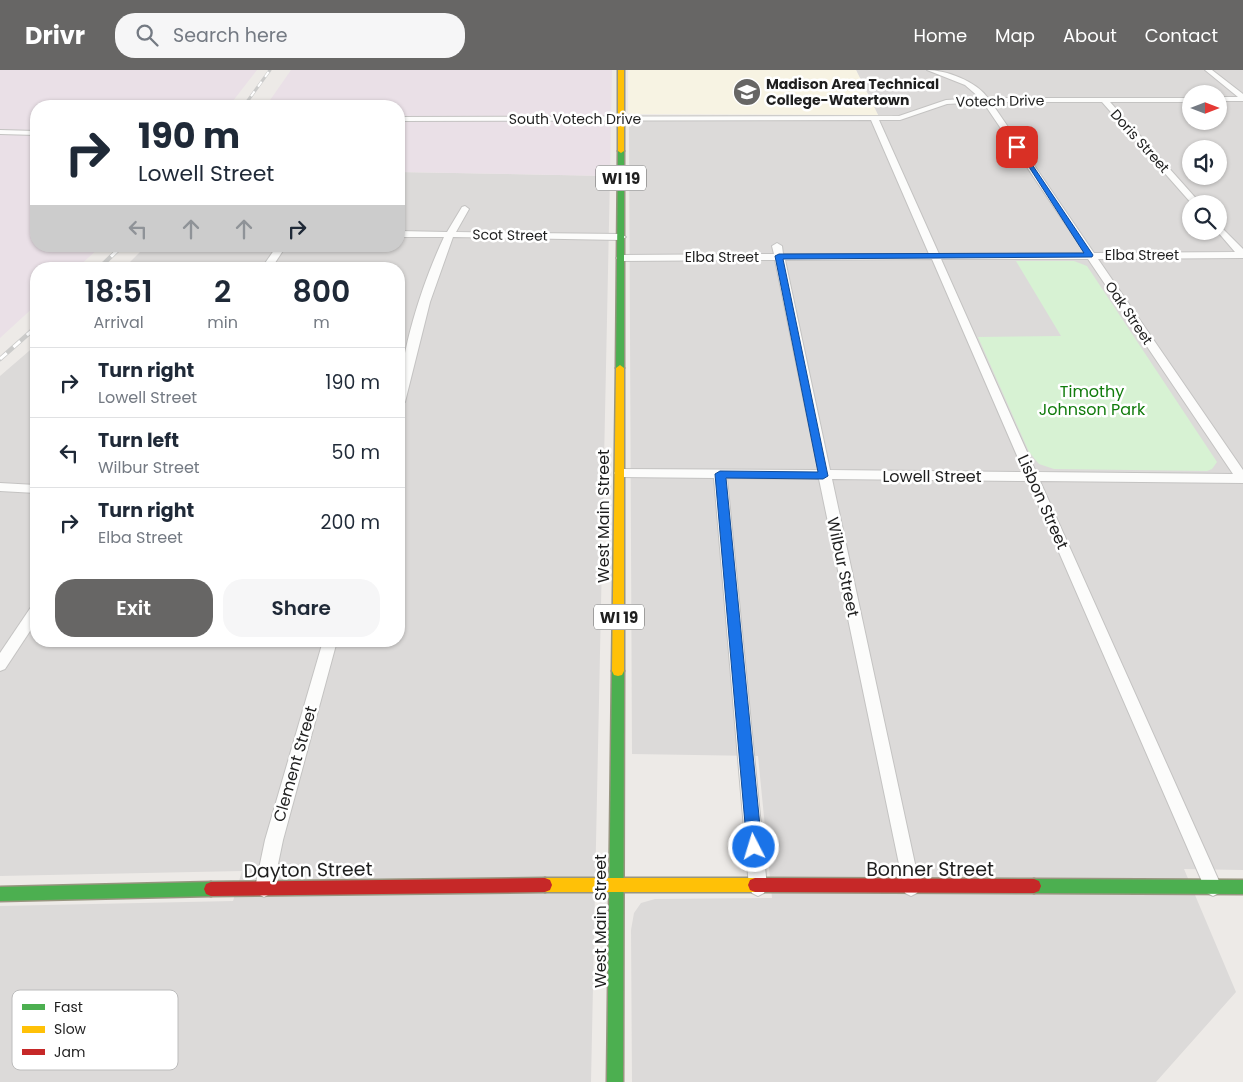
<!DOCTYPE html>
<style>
body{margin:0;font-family:Poppins,sans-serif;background:#f6f6f7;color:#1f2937;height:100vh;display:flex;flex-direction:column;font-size:19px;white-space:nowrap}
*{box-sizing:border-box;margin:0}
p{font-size:16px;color:#747a83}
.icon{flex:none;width:28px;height:28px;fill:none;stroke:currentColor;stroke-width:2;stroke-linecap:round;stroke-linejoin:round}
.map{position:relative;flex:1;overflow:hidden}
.panel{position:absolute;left:30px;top:192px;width:375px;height:385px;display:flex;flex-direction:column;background:#fff;border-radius:20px;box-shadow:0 1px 4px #0004}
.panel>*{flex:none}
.hud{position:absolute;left:30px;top:30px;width:375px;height:152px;border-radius:20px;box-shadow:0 1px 4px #0004;background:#fff;color:#1f2937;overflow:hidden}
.needle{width:32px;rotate:90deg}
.fabs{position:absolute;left:1182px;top:15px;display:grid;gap:10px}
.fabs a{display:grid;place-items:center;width:45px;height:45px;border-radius:50%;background:#fff;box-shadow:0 1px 4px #0004;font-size:25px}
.pin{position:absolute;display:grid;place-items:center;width:42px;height:42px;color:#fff;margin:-21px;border-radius:10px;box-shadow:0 2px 8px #0006}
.me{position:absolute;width:55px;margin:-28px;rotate:355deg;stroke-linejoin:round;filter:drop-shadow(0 0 4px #0008)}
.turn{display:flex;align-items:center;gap:18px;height:105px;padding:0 25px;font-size:22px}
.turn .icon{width:65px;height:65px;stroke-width:2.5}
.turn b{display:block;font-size:35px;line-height:42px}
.lanes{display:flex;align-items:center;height:48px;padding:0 25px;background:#0003;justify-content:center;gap:25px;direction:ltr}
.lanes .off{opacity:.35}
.eta{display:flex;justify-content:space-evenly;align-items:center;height:85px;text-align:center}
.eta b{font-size:30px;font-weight:600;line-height:35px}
.cta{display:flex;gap:10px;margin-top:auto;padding:10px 25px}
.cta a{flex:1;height:58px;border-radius:20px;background:#676665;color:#fff;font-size:20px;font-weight:600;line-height:58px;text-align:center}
.cta a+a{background:#f6f6f7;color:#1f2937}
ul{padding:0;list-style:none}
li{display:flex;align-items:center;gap:15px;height:70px;padding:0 25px;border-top:1px solid #e0e1e3}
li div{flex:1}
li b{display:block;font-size:19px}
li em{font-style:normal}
header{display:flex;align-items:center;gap:30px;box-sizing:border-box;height:70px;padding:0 25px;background:#676665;color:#fff}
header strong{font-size:24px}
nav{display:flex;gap:28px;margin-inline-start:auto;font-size:18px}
.search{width:350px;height:45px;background:#f6f6f7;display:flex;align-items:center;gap:12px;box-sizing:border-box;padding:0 18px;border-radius:20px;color:#747a83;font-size:19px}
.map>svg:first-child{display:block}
.residential{fill:#dcdad9;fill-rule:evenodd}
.industrial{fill:#eae0e7}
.education{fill:#f7f3e3}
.park{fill:#d7f2d3}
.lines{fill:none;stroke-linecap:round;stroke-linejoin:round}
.street-casing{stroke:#c4c3c2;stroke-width:2}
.fast-casing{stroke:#97957f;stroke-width:3}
.slow-casing{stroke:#97957f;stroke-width:3}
.jam-casing{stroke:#97957f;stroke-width:3}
.street{fill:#fcfcfb;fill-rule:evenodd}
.fast{fill:#4caf50;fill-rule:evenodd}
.slow{fill:#ffc107;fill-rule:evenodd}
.jam{fill:#c62828;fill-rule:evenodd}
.rail-far1-casing{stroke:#cbcbca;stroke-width:3}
.rail-casing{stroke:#cbcbca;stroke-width:4.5}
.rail-far1{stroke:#fff;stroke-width:2;stroke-dasharray:6;stroke-linecap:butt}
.rail{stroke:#fff;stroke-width:3;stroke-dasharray:9;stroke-linecap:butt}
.route{fill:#1a73e8;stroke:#114b97}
.labels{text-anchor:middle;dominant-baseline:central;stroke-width:5;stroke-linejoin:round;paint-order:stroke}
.far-poi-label{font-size:14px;font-weight:bold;fill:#1f1f1f;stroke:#fff;text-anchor:start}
.far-street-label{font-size:14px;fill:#1f1f1f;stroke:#fff}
.shield{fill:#fff;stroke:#626262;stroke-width:1}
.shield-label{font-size:15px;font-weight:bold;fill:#1f1f1f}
.park-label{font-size:16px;fill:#127c0d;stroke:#fff}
.street-label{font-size:16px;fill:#1f1f1f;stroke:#fff}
.near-street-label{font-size:19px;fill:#1f1f1f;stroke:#fff}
.key{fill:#fff;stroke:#bcbcbc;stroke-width:1}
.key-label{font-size:14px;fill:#1f1f1f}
</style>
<header>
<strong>Drivr</strong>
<div class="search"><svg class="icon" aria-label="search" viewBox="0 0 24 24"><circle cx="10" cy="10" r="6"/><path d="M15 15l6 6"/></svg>Search here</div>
<nav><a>Home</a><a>Map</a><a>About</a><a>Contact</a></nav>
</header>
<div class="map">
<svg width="1243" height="1012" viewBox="0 0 1243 1012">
<rect width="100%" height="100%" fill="#edeae7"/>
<g class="residential">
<path d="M 856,0 L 1243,0 L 1243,800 L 1184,799 L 1236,922 L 1156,1012 L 632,1012 L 631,860 L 634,843 L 641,833 L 655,829 L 772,828 L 758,686 L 632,684 L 629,53 L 638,51 L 896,50 L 892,45 L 878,45 ZM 1191,24 L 1219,24 L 1219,51 L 1191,51 ZM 1191,79 L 1219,79 L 1219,106 L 1191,106 ZM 1191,134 L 1219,134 L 1219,161 L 1191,161 Z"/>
<path d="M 399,102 L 610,106 L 591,1012 L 0,1012 L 0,836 L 233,831 L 242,801 L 0,806 L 0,306 L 36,275 L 36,571 L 399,571 L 399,199 L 123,199 L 146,176 L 399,176 Z"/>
</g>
<g class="industrial">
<path d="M 0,0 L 257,0 L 229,36 L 36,36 L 36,176 L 101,176 L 76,199 L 36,199 L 36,235 L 0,268 Z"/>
<path d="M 291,0 L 612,0 L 610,106 L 399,102 L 399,36 L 266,36 Z"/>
</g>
<path class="education" d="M 628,0 L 856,0 L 878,45 L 632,44 L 628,43 Z"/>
<path class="park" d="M 1016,191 L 1074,191 L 1087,196 L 1217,392 L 1212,399 L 1207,401 L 1054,399 L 1039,394 L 1029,382 L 978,267 L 1061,266 Z"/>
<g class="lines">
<defs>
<g id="street">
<path d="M 927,0 C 946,0 976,11 988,28 L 1191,28 L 1191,32 L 1110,32 L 1201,134 L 1192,134 L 1102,32 L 991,32 L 1094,183 L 1235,182 L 1217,161 L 1219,155 L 1243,179 L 1243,188 L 1098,189 L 1243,400 L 1243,413 L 1040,411 L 1219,811 L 1222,817 L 1219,823 L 1213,826 L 1207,823 L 1028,411 L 832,409 L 920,817 L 917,823 L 911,826 L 905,823 L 819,409 L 727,408 L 767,817 L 764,823 L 758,826 L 752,823 L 749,817 L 714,408 L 620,407 L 614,403 L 620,399 L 818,400 L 775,190 L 621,191 L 616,188 L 621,185 L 774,184 L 772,176 L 777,173 L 782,176 L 783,184 L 929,184 L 871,50 L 399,51 L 399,47 L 899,46 L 946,30 L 980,28 L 965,15 ZM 983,32 L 1085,183 L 939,184 L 879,50 L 900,50 L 947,34 ZM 932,189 L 1024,402 L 830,400 L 785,190 ZM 941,189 L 1088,189 L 1233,404 L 1036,402 Z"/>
<path d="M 1205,0 L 1212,0 L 1243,24 L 1243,31 L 1219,31 L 1219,27 L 1238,27 Z"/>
<path d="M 0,60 L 36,61 L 36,65 L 0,64 Z"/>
<path d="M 465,136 L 469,139 L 456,162 L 621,164 L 626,167 L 621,170 L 453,167 L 430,232 L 405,332 L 399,336 C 399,284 422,214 444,167 L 399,167 L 399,161 L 447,162 L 462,137 Z"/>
<path d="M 277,176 L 286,176 L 271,199 L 261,199 Z"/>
<path d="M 0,413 L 36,415 L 36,423 L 0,421 Z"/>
<path d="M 36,535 L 36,552 L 5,599 L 0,601 L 0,583 L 31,537 Z"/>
<path d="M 323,571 L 337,571 L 283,770 L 273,818 L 270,824 L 264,827 L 258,824 L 255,818 L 265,770 Z"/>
</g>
<g id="fast">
<path d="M 621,79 L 624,81 L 624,298 L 620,301 L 616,298 L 618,81 Z"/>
<path d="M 618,596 L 622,597 L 624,601 L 623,1012 L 607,1012 L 612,601 L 614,597 Z"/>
<path d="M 1034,809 L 1243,810 L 1243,824 L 1034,823 L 1029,821 L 1027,816 L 1029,811 Z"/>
<path d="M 211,812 L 216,814 L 218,819 L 216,824 L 211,826 L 0,831 L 0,817 Z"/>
</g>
<g id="slow">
<path d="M 618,0 L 624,0 L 624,81 L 621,83 L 618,81 Z"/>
<path d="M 620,295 L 624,298 L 624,601 L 622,605 L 618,606 L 614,605 L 612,601 L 616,298 Z"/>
<path d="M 545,808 L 755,808 L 760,810 L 762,815 L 760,820 L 755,822 L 545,822 L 540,820 L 538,815 L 540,810 Z"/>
</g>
<g id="jam">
<path d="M 545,808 L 550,810 L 552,815 L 550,820 L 545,822 L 211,826 L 206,824 L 204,819 L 206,814 L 211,812 Z"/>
<path d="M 755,808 L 1034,809 L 1039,811 L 1041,816 L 1039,821 L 1034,823 L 755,822 L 750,820 L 748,815 L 750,810 Z"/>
</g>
</defs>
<use href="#street" class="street-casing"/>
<use href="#fast" class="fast-casing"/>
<use href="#slow" class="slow-casing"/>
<use href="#jam" class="jam-casing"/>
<use href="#street" class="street"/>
<use href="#fast" class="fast"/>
<use href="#slow" class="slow"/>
<use href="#jam" class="jam"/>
<defs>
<path id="rail-far1" d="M 244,36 L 270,0"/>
<g id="rail">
<path d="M 98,199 L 122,176"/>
<path d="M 0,289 L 36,257"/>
</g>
</defs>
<use href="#rail-far1" class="rail-far1-casing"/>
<use href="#rail" class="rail-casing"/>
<use href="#rail-far1" class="rail-far1"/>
<use href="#rail" class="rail"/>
</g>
<path class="route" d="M 1015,75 L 1019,75 L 1093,185 L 1092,187 L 783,189 L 828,406 L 823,409 L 726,408 L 762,777 L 759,782 L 754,784 L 749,782 L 747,777 L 715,404 L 720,401 L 818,402 L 775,186 L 779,184 L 1084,183 Z"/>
<defs>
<symbol id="university-disc" viewBox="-11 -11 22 22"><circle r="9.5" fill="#676665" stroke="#fff"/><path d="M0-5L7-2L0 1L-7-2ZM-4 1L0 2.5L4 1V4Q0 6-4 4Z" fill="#fff"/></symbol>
</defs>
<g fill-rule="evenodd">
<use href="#university-disc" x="731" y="6" width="32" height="32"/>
</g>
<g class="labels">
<g class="far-poi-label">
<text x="766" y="14">Madison Area Technical<tspan x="766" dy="16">College-Watertown</tspan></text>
</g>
<g class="far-street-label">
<text transform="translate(1000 31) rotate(-1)">Votech Drive</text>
<text x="575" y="49">South Votech Drive</text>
<text transform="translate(1140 71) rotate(48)">Doris Street</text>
<text transform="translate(510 165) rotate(1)">Scot Street</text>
<text x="1142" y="185">Elba Street</text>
<text x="722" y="187">Elba Street</text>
<text transform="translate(1129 243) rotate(56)">Oak Street</text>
</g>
<g class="shield">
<rect x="596" y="95.5" width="50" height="25" rx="4"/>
<rect x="594" y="534.5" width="50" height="25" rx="4"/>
</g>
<g class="shield-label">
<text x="621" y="108">WI 19</text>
<text x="619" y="547">WI 19</text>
</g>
<g class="park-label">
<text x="1092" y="321">Timothy<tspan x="1092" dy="18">Johnson Park</tspan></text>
</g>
<g class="street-label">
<text x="932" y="406">Lowell Street</text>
<text transform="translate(1043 432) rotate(66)">Lisbon Street</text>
<text transform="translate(603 446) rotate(-90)">West Main Street</text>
<text transform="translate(843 497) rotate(78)">Wilbur Street</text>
<text transform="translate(295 694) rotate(-74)">Clement Street</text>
<text transform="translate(600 851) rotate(-90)">West Main Street</text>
</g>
<g class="near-street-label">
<text x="930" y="799">Bonner Street</text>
<text transform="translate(308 800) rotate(-1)">Dayton Street</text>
</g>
</g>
<rect x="12" y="920" width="166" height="80" rx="8" class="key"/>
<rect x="22" y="934" width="23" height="6" fill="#4caf50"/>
<rect x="22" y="956" width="23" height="7" fill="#ffc107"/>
<rect x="22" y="979" width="23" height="6" fill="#c62828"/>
<g class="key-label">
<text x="54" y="942">Fast</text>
<text x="54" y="964">Slow</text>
<text x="54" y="987">Jam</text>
</g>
</svg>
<div class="fabs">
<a><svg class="needle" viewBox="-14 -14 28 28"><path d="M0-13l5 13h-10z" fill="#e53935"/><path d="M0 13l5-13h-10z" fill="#747a83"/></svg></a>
<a><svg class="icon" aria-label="sound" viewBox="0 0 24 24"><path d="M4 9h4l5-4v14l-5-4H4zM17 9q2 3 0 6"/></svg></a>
<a><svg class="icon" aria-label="search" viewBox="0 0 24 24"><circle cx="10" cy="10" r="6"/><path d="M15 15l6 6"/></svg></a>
</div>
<div class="pin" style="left:1017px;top:77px;background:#d93025"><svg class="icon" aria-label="arrive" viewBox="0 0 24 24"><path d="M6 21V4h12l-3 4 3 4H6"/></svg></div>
<svg class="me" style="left:754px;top:777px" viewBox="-20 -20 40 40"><circle r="17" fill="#1a73e8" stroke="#fff" stroke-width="3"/><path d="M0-11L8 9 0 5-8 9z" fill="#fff"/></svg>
<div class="hud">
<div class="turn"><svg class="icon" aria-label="right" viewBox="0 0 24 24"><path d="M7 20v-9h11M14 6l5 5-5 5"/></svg><div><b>190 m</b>Lowell Street</div></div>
<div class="lanes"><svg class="icon off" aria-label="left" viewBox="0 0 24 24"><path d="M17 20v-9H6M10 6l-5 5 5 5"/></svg><svg class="icon off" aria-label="ahead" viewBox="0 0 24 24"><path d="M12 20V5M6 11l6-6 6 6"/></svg><svg class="icon off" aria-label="ahead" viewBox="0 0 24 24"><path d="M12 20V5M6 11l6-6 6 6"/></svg><svg class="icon" aria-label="right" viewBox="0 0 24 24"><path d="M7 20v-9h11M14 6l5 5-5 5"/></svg></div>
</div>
<section class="panel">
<div class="eta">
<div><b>18:51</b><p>Arrival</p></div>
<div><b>2</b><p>min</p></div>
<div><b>800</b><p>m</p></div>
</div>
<ul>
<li><svg class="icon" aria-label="right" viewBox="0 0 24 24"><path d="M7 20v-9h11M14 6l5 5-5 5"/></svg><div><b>Turn right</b><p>Lowell Street</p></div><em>190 m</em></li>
<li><svg class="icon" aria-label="left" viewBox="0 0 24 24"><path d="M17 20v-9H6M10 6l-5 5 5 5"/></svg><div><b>Turn left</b><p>Wilbur Street</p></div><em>50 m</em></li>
<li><svg class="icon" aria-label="right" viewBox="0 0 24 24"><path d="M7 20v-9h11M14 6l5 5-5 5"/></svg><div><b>Turn right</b><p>Elba Street</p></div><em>200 m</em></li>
</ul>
<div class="cta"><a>Exit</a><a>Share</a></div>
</section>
</div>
